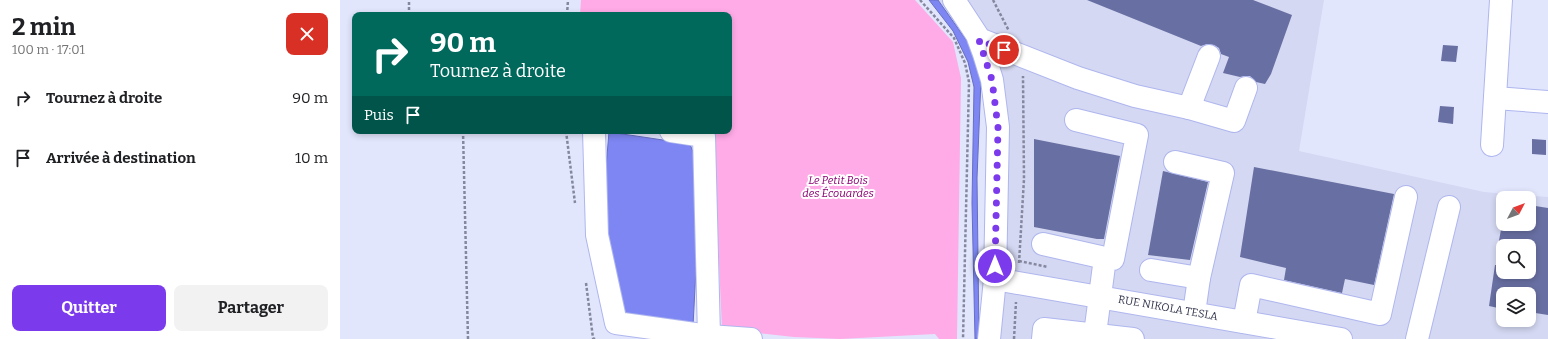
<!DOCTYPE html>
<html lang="fr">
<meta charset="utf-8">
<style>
body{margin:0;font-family:Bitter,serif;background:#f2f2f2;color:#202124;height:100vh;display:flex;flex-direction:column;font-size:15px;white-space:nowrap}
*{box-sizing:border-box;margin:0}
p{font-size:13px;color:#757577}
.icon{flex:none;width:22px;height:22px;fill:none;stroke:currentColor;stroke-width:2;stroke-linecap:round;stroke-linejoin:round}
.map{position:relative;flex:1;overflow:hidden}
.drawer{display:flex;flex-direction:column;background:#fff;width:340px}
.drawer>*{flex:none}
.guide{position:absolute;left:12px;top:12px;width:380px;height:122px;border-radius:8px;box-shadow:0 2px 6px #0003;background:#00695c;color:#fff;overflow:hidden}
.needle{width:26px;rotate:49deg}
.buttons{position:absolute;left:1156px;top:191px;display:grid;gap:8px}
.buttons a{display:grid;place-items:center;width:40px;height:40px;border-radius:8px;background:#fff;box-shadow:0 2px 6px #0003;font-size:20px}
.pin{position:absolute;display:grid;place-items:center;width:34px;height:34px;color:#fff;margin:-17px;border:2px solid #fff;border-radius:50%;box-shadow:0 1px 4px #0007}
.me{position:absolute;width:44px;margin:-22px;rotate:0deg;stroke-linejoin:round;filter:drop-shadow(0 0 3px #0008)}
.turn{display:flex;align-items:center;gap:14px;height:84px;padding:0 12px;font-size:18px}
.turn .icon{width:52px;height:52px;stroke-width:2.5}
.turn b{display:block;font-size:28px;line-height:34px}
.then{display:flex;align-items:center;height:38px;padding:0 12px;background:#0003;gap:8px;font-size:15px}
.round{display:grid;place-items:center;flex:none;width:42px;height:42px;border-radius:8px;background:#f2f2f2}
.headline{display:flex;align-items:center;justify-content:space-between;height:68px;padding:0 12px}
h1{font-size:24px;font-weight:700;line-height:30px}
.primary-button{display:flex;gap:8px;margin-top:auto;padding:8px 12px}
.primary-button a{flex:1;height:46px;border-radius:8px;background:#7c3aed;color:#fff;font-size:16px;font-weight:700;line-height:46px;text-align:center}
.primary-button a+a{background:#f2f2f2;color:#202124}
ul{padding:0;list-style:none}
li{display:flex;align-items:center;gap:12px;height:60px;padding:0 12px}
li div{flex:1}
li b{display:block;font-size:15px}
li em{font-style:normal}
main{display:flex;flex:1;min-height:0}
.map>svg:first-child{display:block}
.built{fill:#d4d8f2;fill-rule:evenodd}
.green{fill:#ffabe7}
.water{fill:#7d86f3;stroke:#666ec1}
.building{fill:#686fa2}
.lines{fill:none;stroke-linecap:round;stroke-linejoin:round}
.minor-casing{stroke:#aeb6ee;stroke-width:24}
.path{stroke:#84879e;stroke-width:2.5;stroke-dasharray:3 2;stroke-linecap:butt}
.minor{stroke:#fff;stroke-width:22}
.route{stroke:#7c3aed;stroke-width:7;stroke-dasharray:0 12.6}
.labels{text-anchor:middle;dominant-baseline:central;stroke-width:4;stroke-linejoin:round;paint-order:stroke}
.park-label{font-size:11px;font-style:italic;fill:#8a0073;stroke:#fff}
.street-label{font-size:11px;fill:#32354c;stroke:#fff}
</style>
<main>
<section class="drawer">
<div class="headline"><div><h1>2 min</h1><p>100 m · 17:01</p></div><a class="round" style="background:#d93025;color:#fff"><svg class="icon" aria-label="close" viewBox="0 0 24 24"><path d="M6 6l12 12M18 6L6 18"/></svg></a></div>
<ul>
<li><svg class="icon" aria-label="right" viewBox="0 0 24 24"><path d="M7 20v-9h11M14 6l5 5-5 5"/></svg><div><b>Tournez à droite</b></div><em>90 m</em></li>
<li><svg class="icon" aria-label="arrive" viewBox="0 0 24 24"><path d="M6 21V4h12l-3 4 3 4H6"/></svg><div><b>Arrivée à destination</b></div><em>10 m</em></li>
</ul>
<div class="primary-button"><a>Quitter</a><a>Partager</a></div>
</section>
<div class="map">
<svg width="1208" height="339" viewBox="0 0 1208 339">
<rect width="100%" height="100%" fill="#e2e6fd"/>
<path class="built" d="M 589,0 L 984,0 L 959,151 L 1144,192 L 1208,197 L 1208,339 L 642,339 L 660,93 L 650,50 L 618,30 ZM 1163,198 L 1189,198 L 1189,224 L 1163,224 ZM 1163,246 L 1189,246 L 1189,272 L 1163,272 ZM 1163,294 L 1189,294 L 1189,320 L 1163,320 Z"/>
<path class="green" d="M 241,0 L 575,0 L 613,42 L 621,78 L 617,339 L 599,339 L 595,334 L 500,339 L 454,337 L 382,329 L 373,131 L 389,131 L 389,15 L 240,15 Z"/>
<g class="water">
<path d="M 589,0 L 598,0 L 629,44 L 641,79 L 637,178 L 639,339 L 635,339 L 632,203 L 634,87 L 628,62 L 613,31 Z"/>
<path d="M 269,132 L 350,144 L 361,174 L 353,326 L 284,318 L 261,226 Z"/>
</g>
<g class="building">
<path d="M 747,0 L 913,0 L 952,15 L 931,74 L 925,84 L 916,82 L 910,76 L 904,76 L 900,77 L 883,73 L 889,57 L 881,54 L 879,48 L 874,45 L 867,44 L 861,46 Z"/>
<path d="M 1103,45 L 1118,46 L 1116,62 L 1101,61 Z"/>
<path d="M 1100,106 L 1114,107 L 1113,124 L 1098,122 Z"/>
<path d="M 694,139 L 780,156 L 764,239 L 757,239 L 694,227 Z"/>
<path d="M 1192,139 L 1206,140 L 1206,155 L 1192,154 Z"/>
<path d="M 914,167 L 1054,194 L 1034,285 L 1005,279 L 1002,293 L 944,280 L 946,268 L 900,257 Z"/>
<path d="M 823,171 L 868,182 L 850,260 L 808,255 Z"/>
<path d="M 1189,205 L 1208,208 L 1208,315 L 1189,312 L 1189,294 L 1163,294 L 1163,309 L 1149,306 L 1155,265 L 1163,265 L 1163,272 L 1189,272 L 1189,246 L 1158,246 L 1162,224 L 1189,224 Z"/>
</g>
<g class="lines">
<defs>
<g id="minor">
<path d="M 614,0 L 637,35 L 644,54 L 652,80 L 658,127 L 655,279 L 649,339"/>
<path d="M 639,39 L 738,78 L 795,96 L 849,108 L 894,121 L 906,88"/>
<path d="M 1155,98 L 1208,102"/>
<path d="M 849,108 L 869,56"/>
<path d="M 736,120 L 797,135 L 773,259 L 765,258 L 755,334"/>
<path d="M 254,131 L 257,235 L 276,323 L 369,336 L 411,339"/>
<path d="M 331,131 L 364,136 L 369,336"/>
<path d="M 1152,145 L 1161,0"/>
<path d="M 835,162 L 883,173 L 859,278"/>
<path d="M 703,244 L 765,258"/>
<path d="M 811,270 L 859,278 L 854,313"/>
<path d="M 655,279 L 1001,339"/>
<path d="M 904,322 L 911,285 L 1040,314 L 1066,197"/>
<path d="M 703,339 L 704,329 L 793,339"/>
<path d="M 1077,339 L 1109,207"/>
</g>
</defs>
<use href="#minor" class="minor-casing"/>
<g class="path">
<path d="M 580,0 L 614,38 L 625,63 L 629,82 L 623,339"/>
<path d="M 653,0 L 669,31"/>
<path d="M 69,15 L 69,0"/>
<path d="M 227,15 L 228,0"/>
<path d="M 123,131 L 128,339"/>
<path d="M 226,131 L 235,203"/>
<path d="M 679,261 L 708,267"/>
<path d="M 679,263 L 684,179 L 683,76"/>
<path d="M 246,283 L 253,338 L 255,339"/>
<path d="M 674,339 L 676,302"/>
</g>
<use href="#minor" class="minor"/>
</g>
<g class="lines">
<path class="route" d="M 655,266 L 658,127 L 652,80 L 639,40 L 664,50"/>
</g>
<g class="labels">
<g class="park-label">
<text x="498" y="180">Le Petit Bois<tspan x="498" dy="13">des Écouardes</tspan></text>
</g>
<g class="street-label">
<text transform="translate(828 308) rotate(10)">RUE NIKOLA TESLA</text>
</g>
</g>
</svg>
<div class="buttons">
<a><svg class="needle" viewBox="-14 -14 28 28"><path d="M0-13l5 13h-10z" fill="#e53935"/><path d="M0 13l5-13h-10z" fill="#757577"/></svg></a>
<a><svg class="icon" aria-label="search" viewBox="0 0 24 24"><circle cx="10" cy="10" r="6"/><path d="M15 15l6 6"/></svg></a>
<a><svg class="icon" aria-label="layers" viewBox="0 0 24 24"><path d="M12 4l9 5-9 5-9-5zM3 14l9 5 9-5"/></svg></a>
</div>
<div class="pin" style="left:664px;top:50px;background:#d93025"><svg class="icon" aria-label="arrive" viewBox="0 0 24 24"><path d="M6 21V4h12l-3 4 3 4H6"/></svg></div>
<svg class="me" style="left:655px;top:266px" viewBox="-20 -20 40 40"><circle r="17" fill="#7c3aed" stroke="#fff" stroke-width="3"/><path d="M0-11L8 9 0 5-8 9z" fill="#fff"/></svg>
<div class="guide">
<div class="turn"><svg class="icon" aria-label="right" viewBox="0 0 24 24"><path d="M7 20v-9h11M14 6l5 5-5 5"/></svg><div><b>90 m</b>Tournez à droite</div></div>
<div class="then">Puis<svg class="icon" aria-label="arrive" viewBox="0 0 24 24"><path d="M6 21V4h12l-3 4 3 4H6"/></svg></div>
</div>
</div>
</main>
